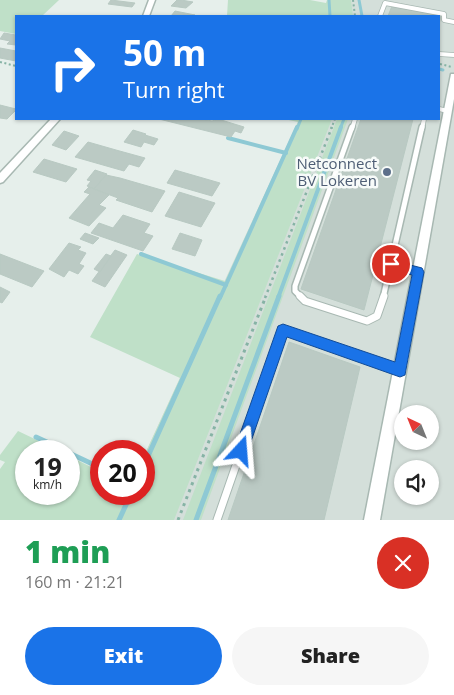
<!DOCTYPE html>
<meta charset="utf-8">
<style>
body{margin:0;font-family:"Open Sans",sans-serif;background:#f6f6f6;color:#222;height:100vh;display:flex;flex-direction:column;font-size:19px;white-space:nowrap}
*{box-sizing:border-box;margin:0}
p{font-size:16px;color:#767676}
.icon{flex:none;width:28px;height:28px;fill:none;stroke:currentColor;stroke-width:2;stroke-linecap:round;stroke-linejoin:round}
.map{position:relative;height:520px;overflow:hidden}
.drawer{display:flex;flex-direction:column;background:#fff;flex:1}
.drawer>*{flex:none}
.hud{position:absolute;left:15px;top:15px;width:425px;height:105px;border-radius:0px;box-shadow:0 1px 4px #0004;background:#1a73e8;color:#fff;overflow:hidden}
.needle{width:32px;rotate:317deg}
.fabs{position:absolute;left:394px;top:405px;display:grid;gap:10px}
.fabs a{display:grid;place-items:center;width:45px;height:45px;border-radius:50%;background:#fff;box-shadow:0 1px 4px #0004;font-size:25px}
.speed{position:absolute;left:15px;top:440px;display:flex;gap:10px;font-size:25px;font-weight:700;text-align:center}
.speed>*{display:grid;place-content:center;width:65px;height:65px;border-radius:50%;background:#fff;box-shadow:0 1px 4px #0004;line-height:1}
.speed small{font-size:12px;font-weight:400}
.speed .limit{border:8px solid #d22;background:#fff;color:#111}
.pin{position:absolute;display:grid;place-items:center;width:42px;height:42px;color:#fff;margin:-21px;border:2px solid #fff;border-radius:50%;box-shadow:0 1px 5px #0007}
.me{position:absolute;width:55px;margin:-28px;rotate:19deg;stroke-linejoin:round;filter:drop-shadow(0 0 4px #0008)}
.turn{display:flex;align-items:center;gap:18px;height:105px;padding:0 25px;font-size:22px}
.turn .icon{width:65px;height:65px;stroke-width:2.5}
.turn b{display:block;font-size:35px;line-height:42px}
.round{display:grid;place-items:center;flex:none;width:52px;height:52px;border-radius:26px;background:#f6f6f6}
.overview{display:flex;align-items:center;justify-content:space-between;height:85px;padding:0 25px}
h1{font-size:30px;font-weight:800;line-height:38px;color:#1e9e55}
.action{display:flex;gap:10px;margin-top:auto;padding:10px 25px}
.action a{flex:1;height:58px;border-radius:30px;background:#1a73e8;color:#fff;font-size:20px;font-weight:800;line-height:58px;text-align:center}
.action a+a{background:#f6f6f6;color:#222}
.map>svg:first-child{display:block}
.built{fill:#d4dfda;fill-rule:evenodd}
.green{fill:#bfe0c8}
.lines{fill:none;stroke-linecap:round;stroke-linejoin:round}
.stream-far2{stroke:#8ec9d4;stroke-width:3}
.stream-far1{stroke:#8ec9d4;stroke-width:4}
.stream{stroke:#8ec9d4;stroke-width:5}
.building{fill:#bbcac4;stroke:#b8c9c2}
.service-far2-casing{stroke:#a8b8b2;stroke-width:5.5}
.service-far1-casing{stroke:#a8b8b2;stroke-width:8}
.service-casing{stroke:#a8b8b2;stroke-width:9}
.minor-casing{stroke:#a8b8b2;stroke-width:3}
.path-far2{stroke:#86b3a5;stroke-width:2;stroke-dasharray:2 2.5;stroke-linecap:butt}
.path-far1{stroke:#86b3a5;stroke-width:2.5;stroke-dasharray:2.5 4;stroke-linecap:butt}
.path{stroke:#86b3a5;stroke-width:3;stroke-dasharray:3 4.5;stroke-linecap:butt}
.service-far2{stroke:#fff;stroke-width:4}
.service-far1{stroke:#fff;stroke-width:5}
.service{stroke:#fff;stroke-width:7}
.minor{fill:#fff;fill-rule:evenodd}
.route{fill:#1a73e8;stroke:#114b97}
.service-dot{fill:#5c6f8a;stroke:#f7fbf9;stroke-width:2}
.labels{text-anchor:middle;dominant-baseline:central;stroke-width:5;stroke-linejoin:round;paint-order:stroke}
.service-label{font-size:15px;fill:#4e5e75;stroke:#f7fbf9;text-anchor:end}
</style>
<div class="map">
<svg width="454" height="520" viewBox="0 0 454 520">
<rect width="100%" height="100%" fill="#e6efeb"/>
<path class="built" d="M 327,0 L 454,0 L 454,520 L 115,520 L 144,494 L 144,456 L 299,119 L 439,119 L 439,16 L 328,16 ZM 402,414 L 430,414 L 430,441 L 402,441 ZM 402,469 L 430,469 L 430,496 L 402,496 Z"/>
<g class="green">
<path d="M 0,0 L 59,0 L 42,16 L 16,16 L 16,34 L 0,31 Z"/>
<path d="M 228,0 L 310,0 L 326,3 L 327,0 L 351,0 L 353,16 L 227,16 Z"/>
<path d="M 284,119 L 332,119 L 174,520 L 0,520 L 0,469 L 5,462 L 0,460 L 0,455 L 18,431 L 60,451 L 26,451 L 26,494 L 69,494 L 69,456 L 101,472 L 101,494 L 144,494 L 144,456 L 180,378 L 90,337 L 137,254 L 225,281 L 298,122 Z"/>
<path d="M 337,119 L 348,119 L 201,520 L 183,520 Z"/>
</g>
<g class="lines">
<g class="stream-far2">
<path d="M 329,0 L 330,16"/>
<path d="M 359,0 L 362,16"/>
<path d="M 439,69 L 443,70"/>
<path d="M 297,129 L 301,119"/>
<path d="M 340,129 L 344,119"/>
</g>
<g class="stream-far1">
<path d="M 228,138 L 286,153"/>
<path d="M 141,254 L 226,285"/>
<path d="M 220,298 L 297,127"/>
<path d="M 278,298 L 341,127"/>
</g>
<g class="stream">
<path d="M 36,437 L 66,451"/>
<path d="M 69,453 L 101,468"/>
<path d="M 144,465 L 220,296"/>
<path d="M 119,520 L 131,494"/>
<path d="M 196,520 L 279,296"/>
</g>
</g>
<g class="building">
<path d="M 111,0 L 135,3 L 132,7 L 108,4 Z"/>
<path d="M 177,0 L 181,0 L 193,2 L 186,8 L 171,6 Z"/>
<path d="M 392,6 L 441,15 L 439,25 L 439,16 L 388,16 Z"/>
<path d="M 175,11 L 195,15 L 171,16 Z"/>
<path d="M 4,33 L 16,35 L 16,45 L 7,44 L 10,41 L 0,39 Z"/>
<path d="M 0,48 L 16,51 L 16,61 L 0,58 Z"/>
<path d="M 0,105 L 16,109 L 16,110 L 7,119 L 0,118 Z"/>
<path d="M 159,119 L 202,119 L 212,121 L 218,119 L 244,127 L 241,133 L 235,131 L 231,137 Z"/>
<path d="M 361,119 L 413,119 L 364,310 L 301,289 Z"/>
<path d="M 133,130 L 146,134 L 145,135 L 158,139 L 154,145 L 144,142 L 141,147 L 124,142 Z"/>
<path d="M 64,131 L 79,136 L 66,150 L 52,145 Z"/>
<path d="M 88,142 L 116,150 L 145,158 L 139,167 L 129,164 L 124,171 L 75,157 Z"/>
<path d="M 44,159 L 77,169 L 66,182 L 33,172 Z"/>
<path d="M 95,170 L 107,174 L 94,189 L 87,186 L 91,181 L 87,180 Z"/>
<path d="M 175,170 L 220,183 L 212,196 L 167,183 Z"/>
<path d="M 106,175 L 120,178 L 165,191 L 152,212 L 116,200 L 118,198 L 94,189 Z"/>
<path d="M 89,187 L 109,195 L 99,205 L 106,208 L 89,226 L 69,218 L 90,194 L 84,192 Z"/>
<path d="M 179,192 L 215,203 L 201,227 L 165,216 Z"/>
<path d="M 123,215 L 150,224 L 144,233 L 153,236 L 143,251 L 91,233 L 99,223 L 113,228 Z"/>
<path d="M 85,233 L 99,238 L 93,244 L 80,239 Z"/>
<path d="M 180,233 L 202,240 L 195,256 L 172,249 Z"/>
<path d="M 69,243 L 81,247 L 78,250 L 86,253 L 79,264 L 84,266 L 78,274 L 69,270 L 64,277 L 49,269 Z"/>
<path d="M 115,250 L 127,255 L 105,287 L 92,281 Z"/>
<path d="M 0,254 L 44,271 L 32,287 L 0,274 Z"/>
<path d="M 106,254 L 111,256 L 100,272 L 94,269 Z"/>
<path d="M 0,287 L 10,292 L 2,303 L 0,302 Z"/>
<path d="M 289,342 L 360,367 L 324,520 L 228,520 Z"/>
</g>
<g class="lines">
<defs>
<g id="service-far2">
<path d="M 380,16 L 385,3 L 444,14 L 444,20 L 454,22"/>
<path d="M 439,54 L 454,55"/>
<path d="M 439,109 L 448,111"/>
<path d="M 352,129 L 355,119"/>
<path d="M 422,129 L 424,119"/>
</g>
<g id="service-far1">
<path d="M 391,264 L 418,272"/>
<path d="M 302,298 L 295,291 L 295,286 L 352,127"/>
<path d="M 383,298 L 422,127"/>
</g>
<g id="service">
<path d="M 300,296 L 305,301 L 367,321 L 377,316 L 384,296"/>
<path d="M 217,520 L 283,330 L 400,371"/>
</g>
<g id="minor">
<path d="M 149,0 L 155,0 L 149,16 L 143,16 Z"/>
<path d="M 451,74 L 454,74 L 454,99 L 380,520 L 364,520 Z"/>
<path d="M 51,119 L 60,119 L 3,182 L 0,183 L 0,173 Z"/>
</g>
</defs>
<use href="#service-far2" class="service-far2-casing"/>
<use href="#service-far1" class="service-far1-casing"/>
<use href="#service" class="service-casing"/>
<use href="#minor" class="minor-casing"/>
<g class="path-far2">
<path d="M 353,0 L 355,16"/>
<path d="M 0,62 L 16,66"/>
<path d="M 440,64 L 452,67"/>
<path d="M 331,129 L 335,119"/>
</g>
<path class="path-far1" d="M 265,298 L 332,127"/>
<path class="path" d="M 178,520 L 266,296"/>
<use href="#service-far2" class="service-far2"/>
<use href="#service-far1" class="service-far1"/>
<use href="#service" class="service"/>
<use href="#minor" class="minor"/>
</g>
<path class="route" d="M 391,260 L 422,268 L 424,272 L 405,375 L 400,377 L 287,337 L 246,456 L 241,458 L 236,456 L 234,451 L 278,326 L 283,324 L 395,362 L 412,275 L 387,268 L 387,261 Z"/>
<circle class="service-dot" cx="387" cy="172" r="5"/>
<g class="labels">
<g class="service-label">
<text x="377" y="163">Netconnect<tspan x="377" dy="17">BV Lokeren</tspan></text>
</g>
</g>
</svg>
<div class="fabs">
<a><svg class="needle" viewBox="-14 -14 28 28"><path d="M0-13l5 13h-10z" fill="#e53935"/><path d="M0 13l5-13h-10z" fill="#767676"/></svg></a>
<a><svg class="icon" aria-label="sound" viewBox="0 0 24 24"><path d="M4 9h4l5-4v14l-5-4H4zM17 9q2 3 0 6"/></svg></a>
</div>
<div class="speed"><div>19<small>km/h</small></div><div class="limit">20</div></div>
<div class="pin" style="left:391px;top:264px;background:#d93025"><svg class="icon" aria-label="arrive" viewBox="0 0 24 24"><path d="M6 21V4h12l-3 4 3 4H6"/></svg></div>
<svg class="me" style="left:241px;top:451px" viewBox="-20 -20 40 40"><path d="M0-17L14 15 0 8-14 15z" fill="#1a73e8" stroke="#fff" stroke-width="4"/></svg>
<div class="hud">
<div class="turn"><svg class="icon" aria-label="right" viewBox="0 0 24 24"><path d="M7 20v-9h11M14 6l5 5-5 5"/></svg><div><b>50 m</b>Turn right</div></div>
</div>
</div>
<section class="drawer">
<div class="overview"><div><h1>1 min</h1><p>160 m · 21:21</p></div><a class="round" style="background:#d93025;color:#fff"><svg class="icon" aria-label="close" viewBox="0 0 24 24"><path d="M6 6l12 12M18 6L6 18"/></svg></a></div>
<div class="action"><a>Exit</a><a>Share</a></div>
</section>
